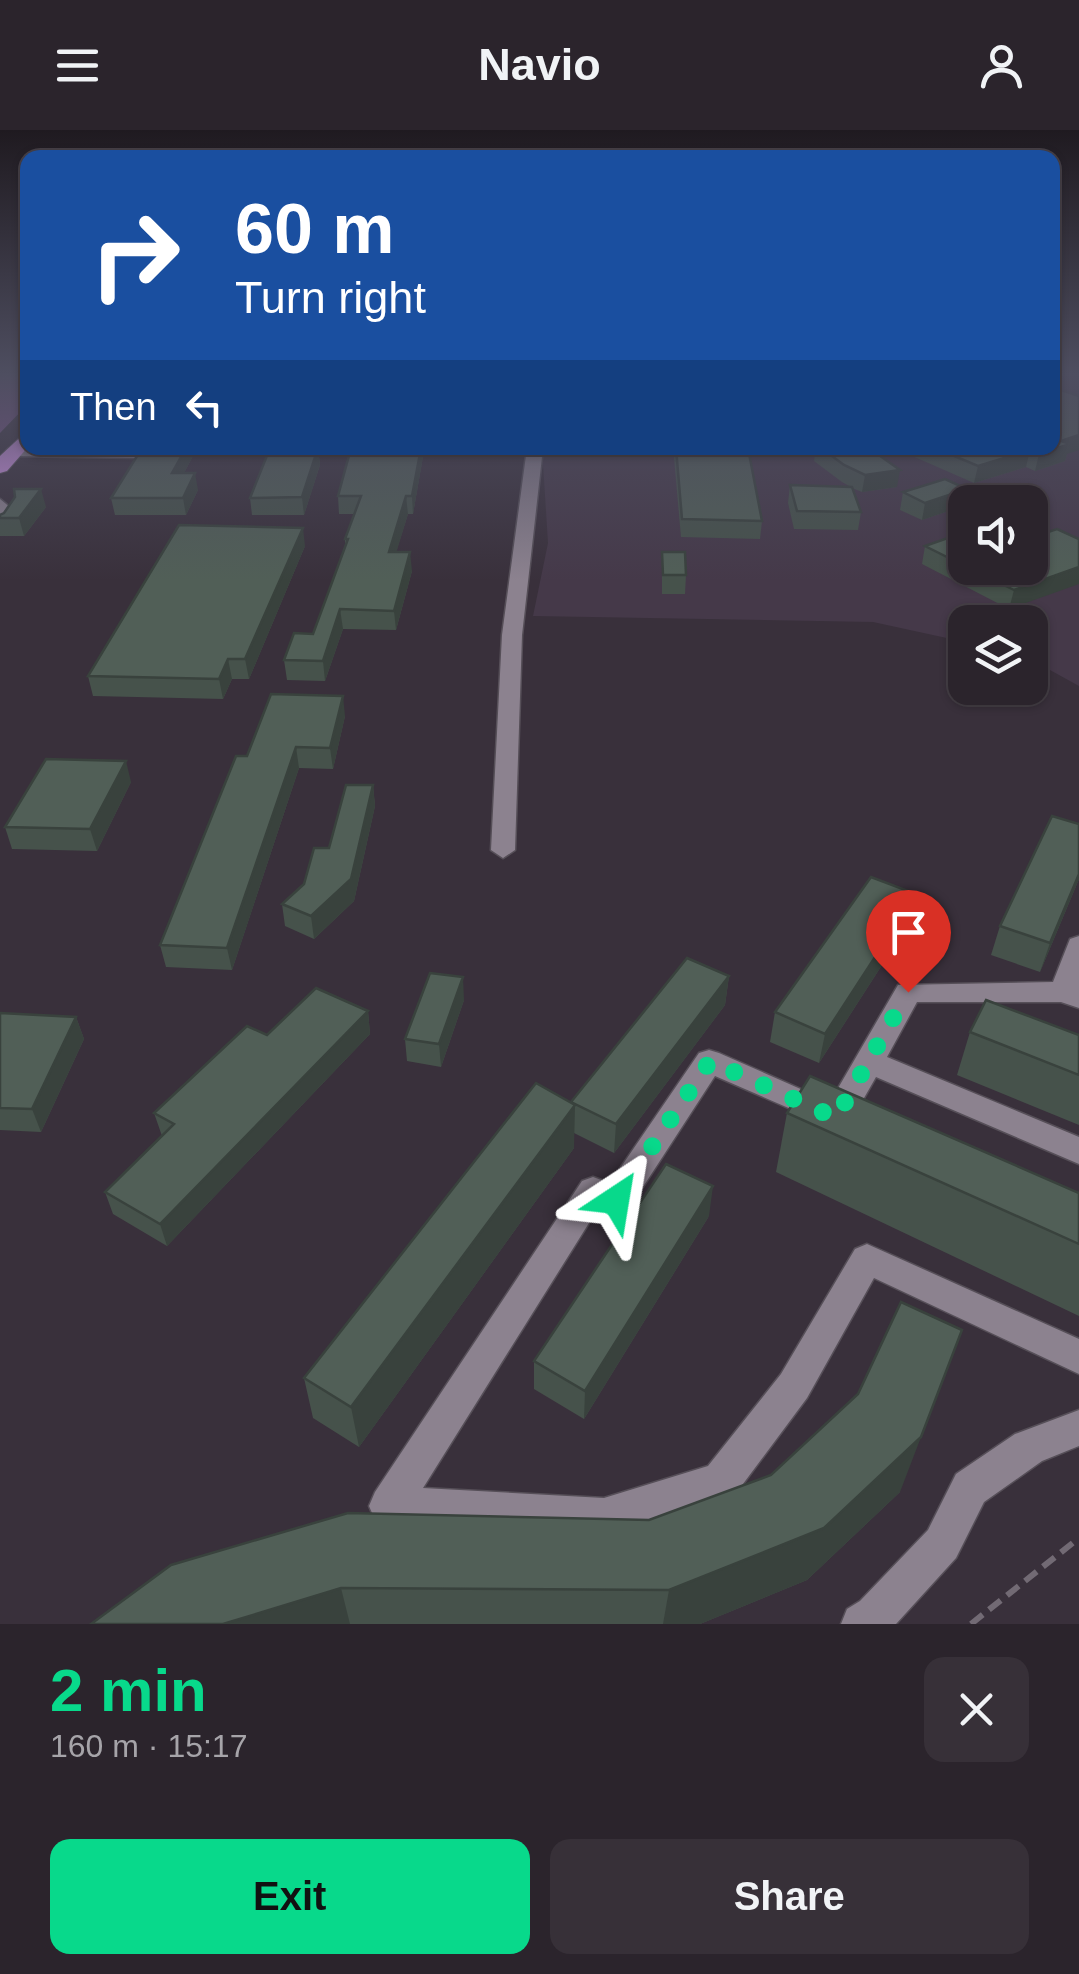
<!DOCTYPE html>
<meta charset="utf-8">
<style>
body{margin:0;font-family:Arial,sans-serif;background:#373038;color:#f1f3f6;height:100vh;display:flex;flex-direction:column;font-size:38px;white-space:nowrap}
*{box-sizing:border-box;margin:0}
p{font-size:32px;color:#a6a4a9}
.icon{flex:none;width:55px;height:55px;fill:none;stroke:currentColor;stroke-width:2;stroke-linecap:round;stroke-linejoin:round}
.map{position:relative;height:1494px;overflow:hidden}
.drawer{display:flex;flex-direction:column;background:#2b242c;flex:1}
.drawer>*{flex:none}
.hud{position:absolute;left:20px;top:20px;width:1040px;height:305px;border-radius:20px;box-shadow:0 2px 8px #0004,0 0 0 2px #474148;background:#1a4fa0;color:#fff;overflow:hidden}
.controls{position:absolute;left:948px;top:355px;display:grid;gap:20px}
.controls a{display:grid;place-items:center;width:100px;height:100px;border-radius:20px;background:#2b242c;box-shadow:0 2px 8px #0004,0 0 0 2px #474148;font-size:50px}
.pin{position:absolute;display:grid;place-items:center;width:85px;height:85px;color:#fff;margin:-102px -42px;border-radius:50% 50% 50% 0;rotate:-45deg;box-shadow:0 0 10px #0007}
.pin .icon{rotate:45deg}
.me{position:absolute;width:110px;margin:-55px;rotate:33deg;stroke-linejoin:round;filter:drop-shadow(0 0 8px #0008)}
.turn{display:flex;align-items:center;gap:35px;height:210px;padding:0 50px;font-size:45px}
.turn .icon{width:130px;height:130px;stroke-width:2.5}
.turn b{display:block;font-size:70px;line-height:85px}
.then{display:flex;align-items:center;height:95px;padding:0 50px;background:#0003;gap:20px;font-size:38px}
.round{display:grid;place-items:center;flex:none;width:105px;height:105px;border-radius:20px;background:#373038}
.headline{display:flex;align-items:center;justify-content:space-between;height:170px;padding:0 50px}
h1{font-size:60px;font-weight:700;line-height:75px;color:#08d98b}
.cta{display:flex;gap:20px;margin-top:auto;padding:20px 50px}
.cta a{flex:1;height:115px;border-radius:20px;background:#08d98b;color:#111;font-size:40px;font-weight:700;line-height:115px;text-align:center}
.cta a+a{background:#373038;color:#f1f3f6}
header{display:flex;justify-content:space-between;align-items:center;height:130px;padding:0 50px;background:#2b242c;font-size:45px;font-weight:700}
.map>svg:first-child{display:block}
.built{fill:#453949;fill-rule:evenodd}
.forest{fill:#7e538b}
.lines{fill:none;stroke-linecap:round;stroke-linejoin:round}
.minor-casing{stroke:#564f58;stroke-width:3}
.highway-casing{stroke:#564f58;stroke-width:2}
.path{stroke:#726a74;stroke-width:6;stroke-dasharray:15 8;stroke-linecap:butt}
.minor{fill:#8c828f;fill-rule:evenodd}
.highway{fill:#d797ec;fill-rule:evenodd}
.wall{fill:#46524b}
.shaded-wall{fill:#39423d}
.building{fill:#515f57;stroke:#39423d;stroke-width:2.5}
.route{stroke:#08d98b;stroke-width:18;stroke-dasharray:0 32.4}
</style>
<header><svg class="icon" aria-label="menu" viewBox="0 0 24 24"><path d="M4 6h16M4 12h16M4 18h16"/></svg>Navio<svg class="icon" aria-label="person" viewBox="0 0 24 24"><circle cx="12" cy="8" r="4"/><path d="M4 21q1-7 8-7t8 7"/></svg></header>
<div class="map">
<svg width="1079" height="1494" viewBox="0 0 1079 1494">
<rect width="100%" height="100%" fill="#39303b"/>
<path class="built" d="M 1053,242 L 1079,242 L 1079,556 L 1030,529 L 1030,492 L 965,492 L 965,512 L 873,492 L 533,486 L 548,413 L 542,318 L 1052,318 ZM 965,372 L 1030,372 L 1030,438 L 965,438 Z"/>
<path class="forest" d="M 0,242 L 27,242 L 28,274 L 0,303 Z"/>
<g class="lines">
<defs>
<g id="minor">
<path d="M 9,318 L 139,318 L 147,323 L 139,328 L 14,326 L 6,321 Z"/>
<path d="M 527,318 L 543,318 L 522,505 L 515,720 L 503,728 L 491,720 L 502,505 Z"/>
<path d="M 0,369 L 17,383 L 6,399 L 0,400 Z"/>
<path d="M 1079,806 L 1079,878 L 1061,872 L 917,872 L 887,927 L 1079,1007 L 1079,1034 L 876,947 L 848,996 L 837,999 L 715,946 L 628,1080 L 616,1084 L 599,1077 L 423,1358 L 604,1368 L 708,1336 L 781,1244 L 855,1119 L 867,1114 L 1079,1209 L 1079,1244 L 874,1148 L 807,1268 L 734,1366 L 604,1408 L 389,1396 L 375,1390 L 369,1376 L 375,1362 L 582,1051 L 593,1047 L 610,1053 L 699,923 L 709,920 L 719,923 L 830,972 L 898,855 L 1053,852 L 1070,809 Z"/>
<path d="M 1079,1280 L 1079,1316 L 1042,1331 L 984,1372 L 956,1428 L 896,1494 L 841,1494 L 847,1479 L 860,1471 L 928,1400 L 956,1344 L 1015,1304 Z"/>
</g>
<path id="highway" d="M 28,300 L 28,317 L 7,341 L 0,343 L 0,326 Z"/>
</defs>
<use href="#minor" class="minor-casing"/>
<use href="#highway" class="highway-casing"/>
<path class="path" d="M 971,1494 L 1079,1408"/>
<use href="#minor" class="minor"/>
<use href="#highway" class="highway"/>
</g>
<g class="wall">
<path d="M 142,318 L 318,318 L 320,335 L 304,385 L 252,385 L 250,368 L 266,327 L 193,326 L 184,343 L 198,360 L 186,385 L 115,385 L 111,368 Z"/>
<path d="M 675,318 L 748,318 L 762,391 L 760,409 L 681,407 L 674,328 Z"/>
<path d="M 798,318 L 869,318 L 897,357 L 862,362 L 852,358 L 861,382 L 858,400 L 794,399 L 788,373 L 790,355 L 851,357 L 842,352 L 814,331 L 815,324 Z"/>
<path d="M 894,318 L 1052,318 L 1067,324 L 1065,331 L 1035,341 L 1026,337 L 974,353 Z"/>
<path d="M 424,321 L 413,384 L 408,384 L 396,422 L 412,441 L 396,500 L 343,499 L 325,551 L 287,550 L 284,530 L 313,504 L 345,416 L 345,409 L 354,384 L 339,384 L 338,366 Z"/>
<path d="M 903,362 L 963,376 L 922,390 L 900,380 Z"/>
<path d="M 46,377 L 24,406 L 0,406 L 0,385 Z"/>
<path d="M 965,407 L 965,438 L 1030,438 L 1009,479 L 922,434 L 925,416 Z"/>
<path d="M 305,416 L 249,549 L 232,549 L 223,569 L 93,566 L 88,546 Z"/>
<path d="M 662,422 L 686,445 L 685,464 L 662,464 Z"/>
<path d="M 345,586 L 333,639 L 299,638 L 232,840 L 166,837 L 160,815 L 247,626 Z"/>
<path d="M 131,652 L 97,721 L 12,719 L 5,697 Z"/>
<path d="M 373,655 L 375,676 L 354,771 L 314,809 L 285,796 L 282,774 L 304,754 Z"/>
<path d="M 1079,694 L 1079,749 L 1040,842 L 991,825 L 1000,796 Z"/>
<path d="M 909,793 L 819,933 L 770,912 L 775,882 Z"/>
<path d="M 729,846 L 725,875 L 614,1023 L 574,1003 L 574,1018 L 359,1317 L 313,1288 L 304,1248 L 571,973 Z"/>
<path d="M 464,870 L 441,937 L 407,931 L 405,909 Z"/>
<path d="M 368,881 L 370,904 L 167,1116 L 113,1084 L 105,1062 L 162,1006 L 154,983 L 267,905 Z"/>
<path d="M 0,883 L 76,887 L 84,909 L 41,1002 L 0,1000 Z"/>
<path d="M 970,902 L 1079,905 L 1079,995 L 957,945 Z"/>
<path d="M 787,983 L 1079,1063 L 1079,1186 L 776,1042 Z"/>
<path d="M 709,1086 L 584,1289 L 534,1259 L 534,1231 Z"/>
<path d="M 900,1362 L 807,1450 L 700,1494 L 91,1494 L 649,1390 Z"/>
</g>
<g class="shaded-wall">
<path d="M 1079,305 L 1079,320 L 1067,324 L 1065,331 L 1035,341 L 1039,324 L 1061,311 Z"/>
<path d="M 186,318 L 192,318 L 193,326 L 175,360 L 172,343 Z"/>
<path d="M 318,318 L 320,335 L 304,385 L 302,367 Z"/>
<path d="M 421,318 L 424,318 L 424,321 L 413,384 L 412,366 Z"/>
<path d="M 1030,320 L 1026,337 L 974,353 L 978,336 Z"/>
<path d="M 900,340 L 897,357 L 862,362 L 865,345 Z"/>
<path d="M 195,343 L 198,360 L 186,385 L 183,368 Z"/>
<path d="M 41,359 L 46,377 L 24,406 L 19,388 Z"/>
<path d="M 967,359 L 963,376 L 922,390 L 925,373 Z"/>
<path d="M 406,366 L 408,384 L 391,440 L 389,422 Z"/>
<path d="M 303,398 L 305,416 L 249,549 L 245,529 Z"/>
<path d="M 410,422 L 412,441 L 396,500 L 394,481 Z"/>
<path d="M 1079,437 L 1079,454 L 1009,479 L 1014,460 Z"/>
<path d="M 340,479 L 343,499 L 325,551 L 323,531 Z"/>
<path d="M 228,529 L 232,549 L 223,569 L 219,549 Z"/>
<path d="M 343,566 L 345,586 L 333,639 L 330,618 Z"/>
<path d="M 296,617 L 299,638 L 232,840 L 227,818 Z"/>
<path d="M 126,631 L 131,652 L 97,721 L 90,699 Z"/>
<path d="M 373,655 L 375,676 L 354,771 L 314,809 L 311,786 Z"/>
<path d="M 1079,744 L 1079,749 L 1040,842 L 1050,813 Z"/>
<path d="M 916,764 L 909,793 L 819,933 L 825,904 Z"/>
<path d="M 729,846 L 725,875 L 614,1023 L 616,994 Z"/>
<path d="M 463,847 L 464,870 L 441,937 L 439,914 Z"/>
<path d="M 368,881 L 370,904 L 167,1116 L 160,1094 Z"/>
<path d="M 76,887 L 84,909 L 41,1002 L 32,979 Z"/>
<path d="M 575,975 L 574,1018 L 359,1317 L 351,1277 Z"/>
<path d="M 713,1056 L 709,1086 L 584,1289 L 585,1261 Z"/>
<path d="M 921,1307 L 900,1362 L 807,1450 L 700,1494 L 663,1494 L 669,1460 Z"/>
<path d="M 341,1458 L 350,1494 L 223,1494 Z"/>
</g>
<g class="building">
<path d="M 1052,257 L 1079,266 L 1079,305 L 1061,311 L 1070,314 L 1039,324 L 1030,320 L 978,336 L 935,318 L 1052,318 Z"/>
<path d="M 142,318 L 186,318 L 172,343 L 195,343 L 183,368 L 111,368 Z"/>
<path d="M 270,318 L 318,318 L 302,367 L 250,368 Z"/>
<path d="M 351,318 L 421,318 L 412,366 L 406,366 L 389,422 L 410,422 L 394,481 L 340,479 L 323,531 L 284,530 L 294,503 L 313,504 L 348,409 L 345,409 L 361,366 L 338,366 Z"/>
<path d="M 676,318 L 748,318 L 762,391 L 682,389 Z"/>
<path d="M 821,318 L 869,318 L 900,340 L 865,345 L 844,335 Z"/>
<path d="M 945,349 L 967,359 L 925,373 L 903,362 Z"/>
<path d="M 790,355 L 852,357 L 861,382 L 797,381 Z"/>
<path d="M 14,359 L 41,359 L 19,388 L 0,388 L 0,385 L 4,383 L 15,367 Z"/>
<path d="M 179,395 L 303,398 L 245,529 L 228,529 L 219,549 L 88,546 Z"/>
<path d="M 1057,399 L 1079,409 L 1079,437 L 1014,460 L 969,438 L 1030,438 L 1030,408 Z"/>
<path d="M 959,404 L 965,407 L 965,436 L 925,416 Z"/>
<path d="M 662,422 L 685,422 L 686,445 L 663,445 Z"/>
<path d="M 271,564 L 343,566 L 330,618 L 296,617 L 227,818 L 160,815 L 236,626 L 247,626 Z"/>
<path d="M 46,629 L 126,631 L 90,699 L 5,697 Z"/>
<path d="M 346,655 L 373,655 L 351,749 L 311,786 L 282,774 L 304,754 L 314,718 L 329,718 Z"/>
<path d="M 1052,686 L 1079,694 L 1079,744 L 1050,813 L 1000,796 Z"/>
<path d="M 871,747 L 916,764 L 825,904 L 775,882 Z"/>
<path d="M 687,828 L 729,846 L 616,994 L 571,972 Z"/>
<path d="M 430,843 L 463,847 L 439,914 L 405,909 Z"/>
<path d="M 316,858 L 368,881 L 160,1094 L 105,1062 L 174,994 L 154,983 L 247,896 L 267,905 Z"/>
<path d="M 986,870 L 1079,905 L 1079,945 L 970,902 Z"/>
<path d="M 0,883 L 76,887 L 32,979 L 0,978 Z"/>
<path d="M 810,946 L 1079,1063 L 1079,1114 L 787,983 Z"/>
<path d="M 536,953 L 575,975 L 351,1277 L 304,1248 Z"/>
<path d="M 666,1034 L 713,1056 L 585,1261 L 534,1231 Z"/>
<path d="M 901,1172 L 962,1200 L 921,1307 L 824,1398 L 669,1460 L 341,1458 L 223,1494 L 91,1494 L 171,1435 L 348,1383 L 649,1390 L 771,1345 L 858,1264 Z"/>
</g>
<linearGradient id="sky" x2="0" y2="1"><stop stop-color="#1f1a20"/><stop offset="0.54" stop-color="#4e4e60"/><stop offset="1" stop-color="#4e4e60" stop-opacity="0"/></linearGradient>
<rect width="1079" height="451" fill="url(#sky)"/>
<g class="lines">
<path class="route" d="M 616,1070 L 710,931 L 836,988 L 908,862"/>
</g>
</svg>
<div class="controls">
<a><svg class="icon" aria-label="sound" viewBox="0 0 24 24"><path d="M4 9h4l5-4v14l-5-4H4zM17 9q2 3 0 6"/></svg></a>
<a><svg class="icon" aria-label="layers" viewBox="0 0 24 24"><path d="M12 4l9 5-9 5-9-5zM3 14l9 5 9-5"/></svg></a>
</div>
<div class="pin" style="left:908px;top:862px;background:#d93025"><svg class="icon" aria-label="arrive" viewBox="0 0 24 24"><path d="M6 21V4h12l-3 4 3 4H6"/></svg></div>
<svg class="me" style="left:616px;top:1070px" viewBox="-20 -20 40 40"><path d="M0-17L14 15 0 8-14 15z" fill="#08d98b" stroke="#fff" stroke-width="4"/></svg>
<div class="hud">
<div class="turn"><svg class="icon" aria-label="right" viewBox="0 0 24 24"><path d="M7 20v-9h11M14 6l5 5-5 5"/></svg><div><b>60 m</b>Turn right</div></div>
<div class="then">Then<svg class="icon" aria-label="left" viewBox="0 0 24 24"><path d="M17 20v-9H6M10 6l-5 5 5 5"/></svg></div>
</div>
</div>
<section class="drawer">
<div class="headline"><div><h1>2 min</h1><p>160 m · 15:17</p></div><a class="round"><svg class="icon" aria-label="close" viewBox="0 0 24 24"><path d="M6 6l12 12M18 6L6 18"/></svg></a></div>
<div class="cta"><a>Exit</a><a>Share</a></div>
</section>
